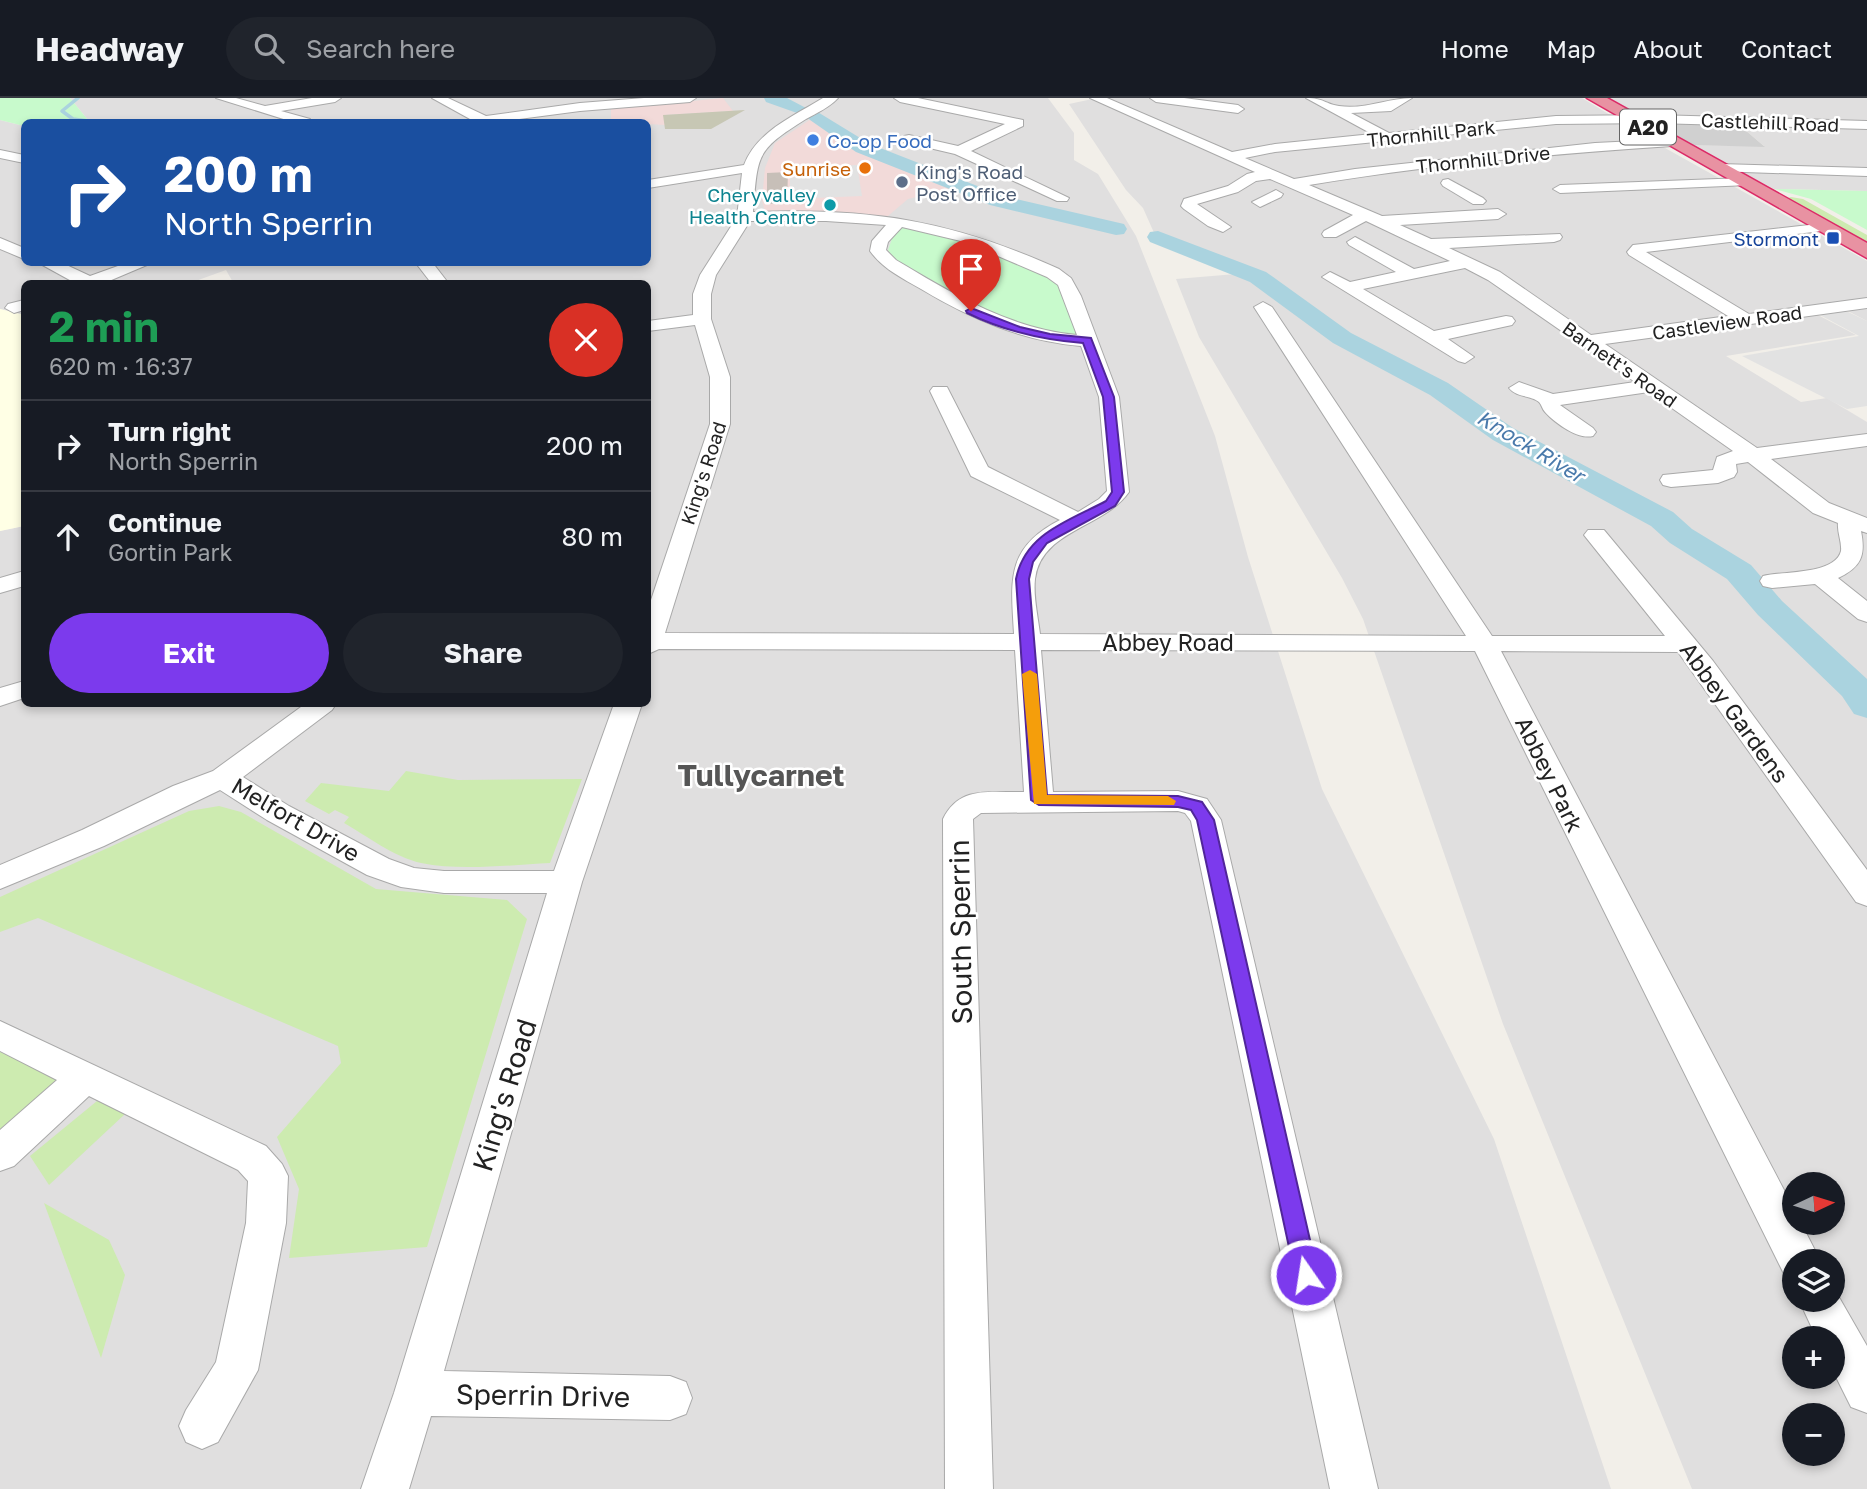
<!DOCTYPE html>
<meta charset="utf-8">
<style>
body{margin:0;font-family:"Golos Text",sans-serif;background:#20242c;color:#f1f3f6;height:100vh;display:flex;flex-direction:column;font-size:26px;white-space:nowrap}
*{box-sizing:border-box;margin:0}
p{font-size:23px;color:#9ea1a6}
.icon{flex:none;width:38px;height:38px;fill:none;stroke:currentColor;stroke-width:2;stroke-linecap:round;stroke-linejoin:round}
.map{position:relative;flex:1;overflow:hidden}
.panel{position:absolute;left:21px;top:182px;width:630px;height:427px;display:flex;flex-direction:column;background:#171b24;border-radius:10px;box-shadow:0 4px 10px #0003}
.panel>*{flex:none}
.guide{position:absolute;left:21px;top:21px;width:630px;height:147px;border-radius:10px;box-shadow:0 4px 10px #0003;background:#1a4fa0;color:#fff;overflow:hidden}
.needle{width:46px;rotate:86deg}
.buttons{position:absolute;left:1782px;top:1074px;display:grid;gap:14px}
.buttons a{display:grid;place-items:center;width:63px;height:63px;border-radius:50%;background:#171b24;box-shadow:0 4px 10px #0003;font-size:35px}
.pin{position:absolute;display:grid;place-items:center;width:60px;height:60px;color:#fff;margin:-72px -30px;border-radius:50% 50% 50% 0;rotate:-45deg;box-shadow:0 0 7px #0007}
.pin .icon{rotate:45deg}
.me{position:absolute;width:77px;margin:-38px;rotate:347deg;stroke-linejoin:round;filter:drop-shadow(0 0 5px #0008)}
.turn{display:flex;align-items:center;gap:24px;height:147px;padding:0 28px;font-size:32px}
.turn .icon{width:91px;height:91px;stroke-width:2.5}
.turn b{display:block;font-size:49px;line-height:60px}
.round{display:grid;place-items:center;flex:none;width:74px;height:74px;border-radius:37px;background:#20242c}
.overview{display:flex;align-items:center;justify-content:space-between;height:119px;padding:0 28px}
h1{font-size:42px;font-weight:700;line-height:52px;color:#1e9e55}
.cta{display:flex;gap:14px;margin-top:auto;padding:14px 28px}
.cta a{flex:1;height:80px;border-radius:42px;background:#7c3aed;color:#fff;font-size:28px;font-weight:700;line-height:80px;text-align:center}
.cta a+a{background:#20242c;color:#f1f3f6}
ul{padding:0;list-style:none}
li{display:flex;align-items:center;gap:21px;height:91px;padding:0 28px;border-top:2px solid #363941}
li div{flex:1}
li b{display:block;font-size:26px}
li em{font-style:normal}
header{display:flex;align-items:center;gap:42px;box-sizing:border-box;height:98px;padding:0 35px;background:#171b24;border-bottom:2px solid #363941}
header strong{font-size:33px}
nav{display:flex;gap:38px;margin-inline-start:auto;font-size:24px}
.search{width:490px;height:63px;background:#20242c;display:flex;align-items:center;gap:18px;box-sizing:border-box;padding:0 24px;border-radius:38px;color:#9ea1a6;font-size:26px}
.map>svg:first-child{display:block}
.residential{fill:#e0dfdf;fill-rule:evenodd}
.commercial{fill:#f2dad9}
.education{fill:#ffffe5}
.religious{fill:#d0d0d0}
.construction{fill:#c7c7b4}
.grass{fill:#cdebb0}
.park{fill:#c8facc}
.parking{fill:#e2e2e2}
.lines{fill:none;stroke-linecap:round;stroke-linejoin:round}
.stream{stroke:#aad3df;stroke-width:3.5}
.river{fill:#aad3df;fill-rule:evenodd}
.building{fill:#c7bfb8}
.minor-casing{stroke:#a9a9a9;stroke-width:2}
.highway-casing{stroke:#dc2a67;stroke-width:3}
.minor{fill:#fff;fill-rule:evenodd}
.highway{fill:#e892a2;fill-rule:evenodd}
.route{fill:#7c3aed;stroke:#51269a;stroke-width:2}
.slow{fill:#f59e0b}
.shop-dot{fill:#3f7fe0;stroke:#fff;stroke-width:2.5}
.food-dot{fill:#e8710a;stroke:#fff;stroke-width:2.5}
.service-dot{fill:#5c6f8a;stroke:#fff;stroke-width:2.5}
.culture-dot{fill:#0f9aa8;stroke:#fff;stroke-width:2.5}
.transit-dot{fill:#1a4fb4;stroke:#fff;stroke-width:2.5}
.labels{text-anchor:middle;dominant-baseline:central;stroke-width:5;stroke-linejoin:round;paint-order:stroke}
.far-street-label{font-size:19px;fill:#222;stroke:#fff}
.far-shop-label{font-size:19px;fill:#366cbe;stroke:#fff;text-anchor:start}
.far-food-label{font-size:19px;fill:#c56008;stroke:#fff;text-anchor:end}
.far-service-label{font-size:19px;fill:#4e5e75;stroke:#fff;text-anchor:start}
.far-culture-label{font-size:19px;fill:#0d838f;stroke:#fff;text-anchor:end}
.far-transit-label{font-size:19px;fill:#164399;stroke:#fff;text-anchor:end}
.shield{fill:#fff;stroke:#646464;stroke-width:2}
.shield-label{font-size:21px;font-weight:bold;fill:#222}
.far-water-label{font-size:21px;font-style:italic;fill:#4a7aab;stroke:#fff}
.street-label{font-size:23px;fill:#222;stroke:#fff}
.near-street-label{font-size:28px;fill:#222;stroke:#fff}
.district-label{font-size:30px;font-weight:bold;fill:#555;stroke:#fff}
</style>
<header>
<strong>Headway</strong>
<div class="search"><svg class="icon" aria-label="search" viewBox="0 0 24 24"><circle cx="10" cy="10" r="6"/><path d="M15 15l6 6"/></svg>Search here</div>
<nav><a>Home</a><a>Map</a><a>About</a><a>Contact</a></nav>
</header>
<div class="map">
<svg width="1867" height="1391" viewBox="0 0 1867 1391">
<rect width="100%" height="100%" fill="#f2efe9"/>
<g class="residential">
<path d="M 70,0 L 1048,0 L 1074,35 L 1074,62 L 1098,76 L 1136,138 L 1215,338 L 1248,459 L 1322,691 L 1494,1041 L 1611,1391 L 0,1391 L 0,433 L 24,428 L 24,606 L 648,606 L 648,186 L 234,186 L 226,172 L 190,185 L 24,186 L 24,217 L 0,211 L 0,22 L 24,28 L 24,164 L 648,164 L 648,24 L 102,24 L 88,22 Z"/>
<path d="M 1097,0 L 1582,0 L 1665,50 L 1867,163 L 1867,223 L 1844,211 L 1816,216 L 1856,237 L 1726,258 L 1801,304 L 1827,300 L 1867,324 L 1867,1391 L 1692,1391 L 1503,926 L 1363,521 L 1342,480 L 1199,239 L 1176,181 L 1236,176 L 1155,137 L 1143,110 L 1126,92 L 1069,6 ZM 1794,1087 L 1832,1087 L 1832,1125 L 1794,1125 ZM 1794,1164 L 1832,1164 L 1832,1202 L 1794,1202 ZM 1794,1241 L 1832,1241 L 1832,1279 L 1794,1279 ZM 1794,1318 L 1832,1318 L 1832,1356 L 1794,1356 Z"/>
<path d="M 1604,0 L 1867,0 L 1867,93 L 1774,91 L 1690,47 L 1764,48 L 1738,26 L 1636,18 Z"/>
</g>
<g class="commercial">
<path d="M 723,0 L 733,13 L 664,17 L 665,27 L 611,24 L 611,11 Z"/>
<path d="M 814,19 L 833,31 L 856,51 L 951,91 L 908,101 L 888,118 L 765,114 L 762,102 L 765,70 L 775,45 Z"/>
</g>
<path class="education" d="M 0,211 L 24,217 L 24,428 L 0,433 Z"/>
<path class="religious" d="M 1660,24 L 1738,26 L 1765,49 L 1693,47 L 1657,26 Z"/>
<path class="construction" d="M 745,12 L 711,31 L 665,31 L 663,17 Z"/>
<g class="grass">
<path d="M 1791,99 L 1803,101 L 1867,137 L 1867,144 L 1788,100 Z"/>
<path d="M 406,673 L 458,682 L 582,681 L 550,765 C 510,767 460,773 421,765 C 394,759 367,738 344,725 L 349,719 L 335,712 L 329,716 L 305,703 L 321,685 L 389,693 Z"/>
<path d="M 219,708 L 241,714 L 376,791 L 507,802 L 527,821 L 427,1149 L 289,1160 L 299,1091 L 277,1039 L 341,965 L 338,948 L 38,820 L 0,834 L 0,799 L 189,713 Z"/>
<path d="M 0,954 L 57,978 L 57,991 L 0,1042 Z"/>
<path d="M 97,1003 L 107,1005 L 125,1016 L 49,1087 L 30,1058 Z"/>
<path d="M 44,1105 L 109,1142 L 125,1177 L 101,1260 Z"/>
</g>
<g class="park">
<path d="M 0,0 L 70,0 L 88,22 L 102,24 L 24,24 L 24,28 L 0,22 Z"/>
<path d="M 1774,91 L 1867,93 L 1867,132 L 1811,101 Z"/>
<path d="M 906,129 C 938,134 1043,163 1061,188 C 1070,202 1074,224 1080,239 L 1044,234 L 1002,223 L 893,162 L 888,152 L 895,132 Z"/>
</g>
<g class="parking">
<path d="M 857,67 L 862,98 L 790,101 L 790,80 L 797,79 L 796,70 Z"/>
<path d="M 1846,213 L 1867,223 L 1867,308 L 1847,311 L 1742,258 L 1859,238 L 1820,217 Z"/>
</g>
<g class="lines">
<path class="stream" d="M 78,0 L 62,13 L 73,21 L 95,24"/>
<g class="river">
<path d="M 764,0 L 787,0 L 806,10 L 797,15 L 766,4 Z"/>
<path d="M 816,13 L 870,46 L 1003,98 L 1124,126 L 1127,131 L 1124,136 L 1116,137 L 990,107 L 856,54 L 810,22 L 807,18 L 810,14 Z"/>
<path d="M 1158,133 L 1266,174 L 1351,235 L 1448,285 L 1513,330 L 1673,414 L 1692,431 L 1751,467 L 1782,503 L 1867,581 L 1867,620 L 1854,616 L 1842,598 L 1758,517 L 1727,481 L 1670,445 L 1651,428 L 1493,342 L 1430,297 L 1333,245 L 1250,184 L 1150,144 L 1147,139 L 1150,134 Z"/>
</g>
</g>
<path class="building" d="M 788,74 L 787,105 L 767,106 L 767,75 Z"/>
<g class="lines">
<defs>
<g id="minor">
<path d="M 216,0 L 236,0 L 265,8 L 312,0 L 341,0 L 335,4 L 281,13 L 310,21 L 311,24 L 293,24 Z"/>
<path d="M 432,0 L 448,0 L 486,18 L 580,5 L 644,0 L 696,0 L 690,4 L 580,13 L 497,24 L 467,24 L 470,21 Z"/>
<path d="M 823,0 L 838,0 C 830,9 817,15 806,21 C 755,53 758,56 753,114 C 871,110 951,122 1059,171 L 1071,180 L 1081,198 L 1119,299 L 1129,394 C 1104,430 1041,432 1035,481 C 1033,498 1038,519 1040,536 L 1466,538 L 1254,209 L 1263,204 L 1272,209 L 1492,538 L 1665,538 L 1584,437 L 1588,432 L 1604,432 L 1713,563 L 1867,772 L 1867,808 L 1856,804 L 1678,554 L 1501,553 L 1794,1111 L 1794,1125 L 1801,1125 L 1821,1164 L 1794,1164 L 1794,1181 L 1785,1178 L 1475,553 L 1041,552 L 1053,694 L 1178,693 L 1207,701 L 1221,722 L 1378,1391 L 1330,1391 L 1191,723 L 1185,715 L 1178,713 L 981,715 L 973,721 L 993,1391 L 945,1391 L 943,721 C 960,687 990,695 1024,694 L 1015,552 L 659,551 L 648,556 L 648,511 L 710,326 L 710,279 L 695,227 L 648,233 L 648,223 L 693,217 L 693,196 L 700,177 L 737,119 L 742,75 L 648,90 L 648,82 L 744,67 C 757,33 794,18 823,0 ZM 750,123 L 826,123 L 886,127 L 872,143 L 870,153 C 883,171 902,180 921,191 C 971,221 1022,243 1081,248 L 1099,299 L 1107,393 L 1099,401 L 1078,414 L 988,369 L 947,289 L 933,289 L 930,293 L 971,378 L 1060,422 C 1005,450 1011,483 1014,536 L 665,535 L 730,326 L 730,279 L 711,221 L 711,196 L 716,177 ZM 902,129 L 965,144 L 1047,179 L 1058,187 L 1077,237 C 1010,231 953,196 896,162 L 886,152 L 888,144 Z"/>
<path d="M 894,0 L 918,0 L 1023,22 L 1023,28 L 971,53 L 1069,100 L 1067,103 L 1057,103 L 955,56 L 904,44 L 904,38 L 909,37 L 958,48 L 1005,26 L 900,4 Z"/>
<path d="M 1090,0 L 1107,0 L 1232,54 L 1275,46 L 1372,36 L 1306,0 C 1324,0 1325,6 1339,8 C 1364,12 1388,0 1412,0 L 1391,13 L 1351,15 L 1389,35 L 1556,18 L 1655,17 L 1867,23 L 1867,31 L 1655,25 L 1556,26 L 1275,54 L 1245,60 L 1294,81 L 1355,71 L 1595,45 L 1677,41 L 1679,44 L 1672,48 C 1551,56 1429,67 1309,87 L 1382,118 L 1498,111 L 1506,116 L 1498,121 L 1400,127 L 1431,141 L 1560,136 L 1562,139 L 1560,142 L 1554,144 L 1449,150 L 1500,174 L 1591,237 L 1728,218 L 1629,157 L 1627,154 L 1633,147 L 1827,125 L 1829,128 L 1827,131 L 1821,133 L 1646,154 L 1749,216 L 1867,200 L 1867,210 L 1605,246 L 1757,350 L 1867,336 L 1867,348 L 1771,361 L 1829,405 L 1867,420 L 1867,435 L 1861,433 C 1866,458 1861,469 1838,480 L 1867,503 L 1867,524 L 1858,521 L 1815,486 L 1772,490 L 1763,488 L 1760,483 L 1763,478 C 1782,473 1835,477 1841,453 C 1842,444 1837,434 1838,425 L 1813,415 L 1748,364 L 1736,366 L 1737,374 L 1734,379 L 1718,385 L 1671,389 L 1663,387 L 1660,382 L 1663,377 L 1713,372 L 1717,359 L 1733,353 L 1649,294 L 1560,307 L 1593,330 L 1596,334 L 1593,338 C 1578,342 1555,325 1545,314 C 1542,311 1542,307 1539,304 C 1531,297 1517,300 1509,290 L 1519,284 L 1553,296 L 1635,284 L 1488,182 L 1465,170 L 1363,191 L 1434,233 L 1506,218 L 1512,219 L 1515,223 L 1512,227 L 1448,241 L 1474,259 L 1465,265 L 1458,263 L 1322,179 L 1330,174 L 1350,184 L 1396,174 L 1349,147 L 1347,144 L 1355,139 L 1414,171 L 1450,163 L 1366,123 L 1336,139 L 1324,139 L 1322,136 L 1324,133 L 1353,117 L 1270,81 L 1256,83 L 1238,94 L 1197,106 L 1231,129 L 1223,134 L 1208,128 L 1184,111 L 1181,108 L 1184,101 L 1228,88 L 1247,76 L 1255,74 Z"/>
<path d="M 1150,0 L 1184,0 L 1238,7 L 1244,11 L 1238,15 L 1156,4 Z"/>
<path d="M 0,52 L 24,57 L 24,65 L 0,60 Z"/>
<path d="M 1720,66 L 1867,70 L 1867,78 L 1715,73 L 1715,67 Z"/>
<path d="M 1744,80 L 1751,84 L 1749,87 L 1560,95 L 1553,91 L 1560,87 Z"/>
<path d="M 1448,81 L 1483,100 L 1486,103 L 1483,106 L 1473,106 L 1443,88 L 1441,85 L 1443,82 Z"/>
<path d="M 1276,92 L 1283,96 L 1281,99 L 1260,109 L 1252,104 Z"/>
<path d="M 0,140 L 24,150 L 24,161 L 0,151 Z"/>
<path d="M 37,164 L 60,164 L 90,178 L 129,164 L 154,164 L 102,186 L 77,186 Z"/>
<path d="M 415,164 L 432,164 L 449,186 L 432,186 Z"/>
<path d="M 24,202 L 24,212 L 14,215 L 5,210 L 8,206 Z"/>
<path d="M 24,473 L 24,488 L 0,495 L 0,480 Z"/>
<path d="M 24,583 L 24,600 L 0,608 L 0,590 Z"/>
<path d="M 305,606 L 336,606 L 332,612 L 243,679 L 289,708 L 389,761 L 414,770 L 444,773 L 554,773 L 614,606 L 642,606 L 582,784 L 444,1273 L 670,1278 L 686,1284 L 692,1300 L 686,1316 L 670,1322 L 431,1318 L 409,1391 L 361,1391 L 394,1295 L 547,795 L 444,795 L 401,789 L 367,777 L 267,722 L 220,692 L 104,748 L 0,791 L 0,767 L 82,732 L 173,688 L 213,673 Z"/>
<path d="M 0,923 L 266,1048 L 282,1066 L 288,1078 L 286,1125 L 258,1272 L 218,1344 L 202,1351 L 186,1344 L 179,1328 L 186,1312 L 216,1264 L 246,1125 L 248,1083 L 238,1072 L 89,998 L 14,1068 L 0,1073 L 0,1032 L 57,982 L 0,953 Z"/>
<path d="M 1832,1187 L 1867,1248 L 1867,1315 L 1851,1309 L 1832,1271 L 1832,1241 L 1817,1241 L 1799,1202 L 1832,1202 Z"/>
</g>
<path id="highway" d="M 1587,0 L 1607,0 L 1867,145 L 1867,160 Z"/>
</defs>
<use href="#minor" class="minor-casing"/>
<use href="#highway" class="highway-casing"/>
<use href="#minor" class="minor"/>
<use href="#highway" class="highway"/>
</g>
<path class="route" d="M 971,210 L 1020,229 L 1050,236 L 1091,240 L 1114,299 L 1124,394 L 1115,408 L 1047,445 L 1033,464 L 1029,481 L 1047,697 L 1178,698 L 1202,704 L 1214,722 L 1318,1177 L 1314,1184 L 1306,1188 L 1298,1184 L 1295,1177 L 1197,722 L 1191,712 L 1178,709 L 1039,707 L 1031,702 L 1016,481 C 1025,435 1069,423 1106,403 L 1112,394 L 1103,299 L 1083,245 C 1043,242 1004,233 967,215 L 966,213 Z"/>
<path class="slow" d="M 1030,572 L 1037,576 L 1047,697 L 1168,698 L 1176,703 L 1174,707 L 1034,706 L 1022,576 Z"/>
<circle class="shop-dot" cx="813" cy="42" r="7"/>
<circle class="food-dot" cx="865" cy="70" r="7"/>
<circle class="service-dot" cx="902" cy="84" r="7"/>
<circle class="culture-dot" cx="830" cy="107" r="7"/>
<rect class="transit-dot" x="1826" y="133" width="14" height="14" rx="3.5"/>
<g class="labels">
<g class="far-street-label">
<text transform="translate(1770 24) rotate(2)">Castlehill Road</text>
<text transform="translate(1431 35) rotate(-6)">Thornhill Park</text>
<text transform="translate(1483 61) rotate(-6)">Thornhill Drive</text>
<text transform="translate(1727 224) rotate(-8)">Castleview Road</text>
<text transform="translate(1620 266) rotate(35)">Barnett's Road</text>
<text transform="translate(703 375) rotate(-72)">King's Road</text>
</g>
<g class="far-shop-label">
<text x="827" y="42">Co-op Food</text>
</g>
<g class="far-food-label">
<text x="851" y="70">Sunrise</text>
</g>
<g class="far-service-label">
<text x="916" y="73">King's Road<tspan x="916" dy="22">Post Office</tspan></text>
</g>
<g class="far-culture-label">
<text x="816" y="96">Cheryvalley<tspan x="816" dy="22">Health Centre</tspan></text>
</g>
<g class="far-transit-label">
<text x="1819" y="140">Stormont</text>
</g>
<rect class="shield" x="1620" y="11.5" width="56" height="35" rx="5"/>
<g class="shield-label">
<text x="1648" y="29">A20</text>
</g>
<g class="far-water-label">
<text transform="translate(1531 348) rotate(31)">Knock River</text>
</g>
<g class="street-label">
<text x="1168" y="544">Abbey Road</text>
<text transform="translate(1735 614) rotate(54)">Abbey Gardens</text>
<text transform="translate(1550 676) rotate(64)">Abbey Park</text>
<text transform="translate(296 721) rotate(30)">Melfort Drive</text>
</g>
<g class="near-street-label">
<text transform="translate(960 834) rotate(-91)">South Sperrin</text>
<text transform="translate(504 997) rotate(-73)">King's Road</text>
<text transform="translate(543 1297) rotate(1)">Sperrin Drive</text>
</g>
<g class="district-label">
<text x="761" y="677">Tullycarnet</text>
</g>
</g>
</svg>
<div class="buttons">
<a><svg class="needle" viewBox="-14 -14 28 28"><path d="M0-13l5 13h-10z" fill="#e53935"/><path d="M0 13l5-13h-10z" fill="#9ea1a6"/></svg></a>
<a><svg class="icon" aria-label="layers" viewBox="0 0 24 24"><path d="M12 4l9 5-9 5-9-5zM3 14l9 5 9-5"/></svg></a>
<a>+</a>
<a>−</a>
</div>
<div class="pin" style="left:971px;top:213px;background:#d93025"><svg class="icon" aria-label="arrive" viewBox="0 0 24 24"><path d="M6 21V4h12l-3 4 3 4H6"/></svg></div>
<svg class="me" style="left:1306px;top:1177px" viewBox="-20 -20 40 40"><circle r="17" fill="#7c3aed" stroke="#fff" stroke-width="3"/><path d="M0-11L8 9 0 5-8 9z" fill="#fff"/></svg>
<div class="guide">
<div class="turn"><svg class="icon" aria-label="right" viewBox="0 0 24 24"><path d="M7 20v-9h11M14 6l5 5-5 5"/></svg><div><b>200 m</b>North Sperrin</div></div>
</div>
<section class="panel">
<div class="overview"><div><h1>2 min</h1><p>620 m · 16:37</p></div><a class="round" style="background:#d93025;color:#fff"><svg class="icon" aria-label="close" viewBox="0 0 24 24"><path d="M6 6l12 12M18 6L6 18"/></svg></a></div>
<ul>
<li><svg class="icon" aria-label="right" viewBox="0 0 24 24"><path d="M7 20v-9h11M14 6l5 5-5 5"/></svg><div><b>Turn right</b><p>North Sperrin</p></div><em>200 m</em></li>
<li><svg class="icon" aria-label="ahead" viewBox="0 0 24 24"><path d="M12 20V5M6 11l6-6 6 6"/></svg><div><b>Continue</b><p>Gortin Park</p></div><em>80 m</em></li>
</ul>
<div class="cta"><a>Exit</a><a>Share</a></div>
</section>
</div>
